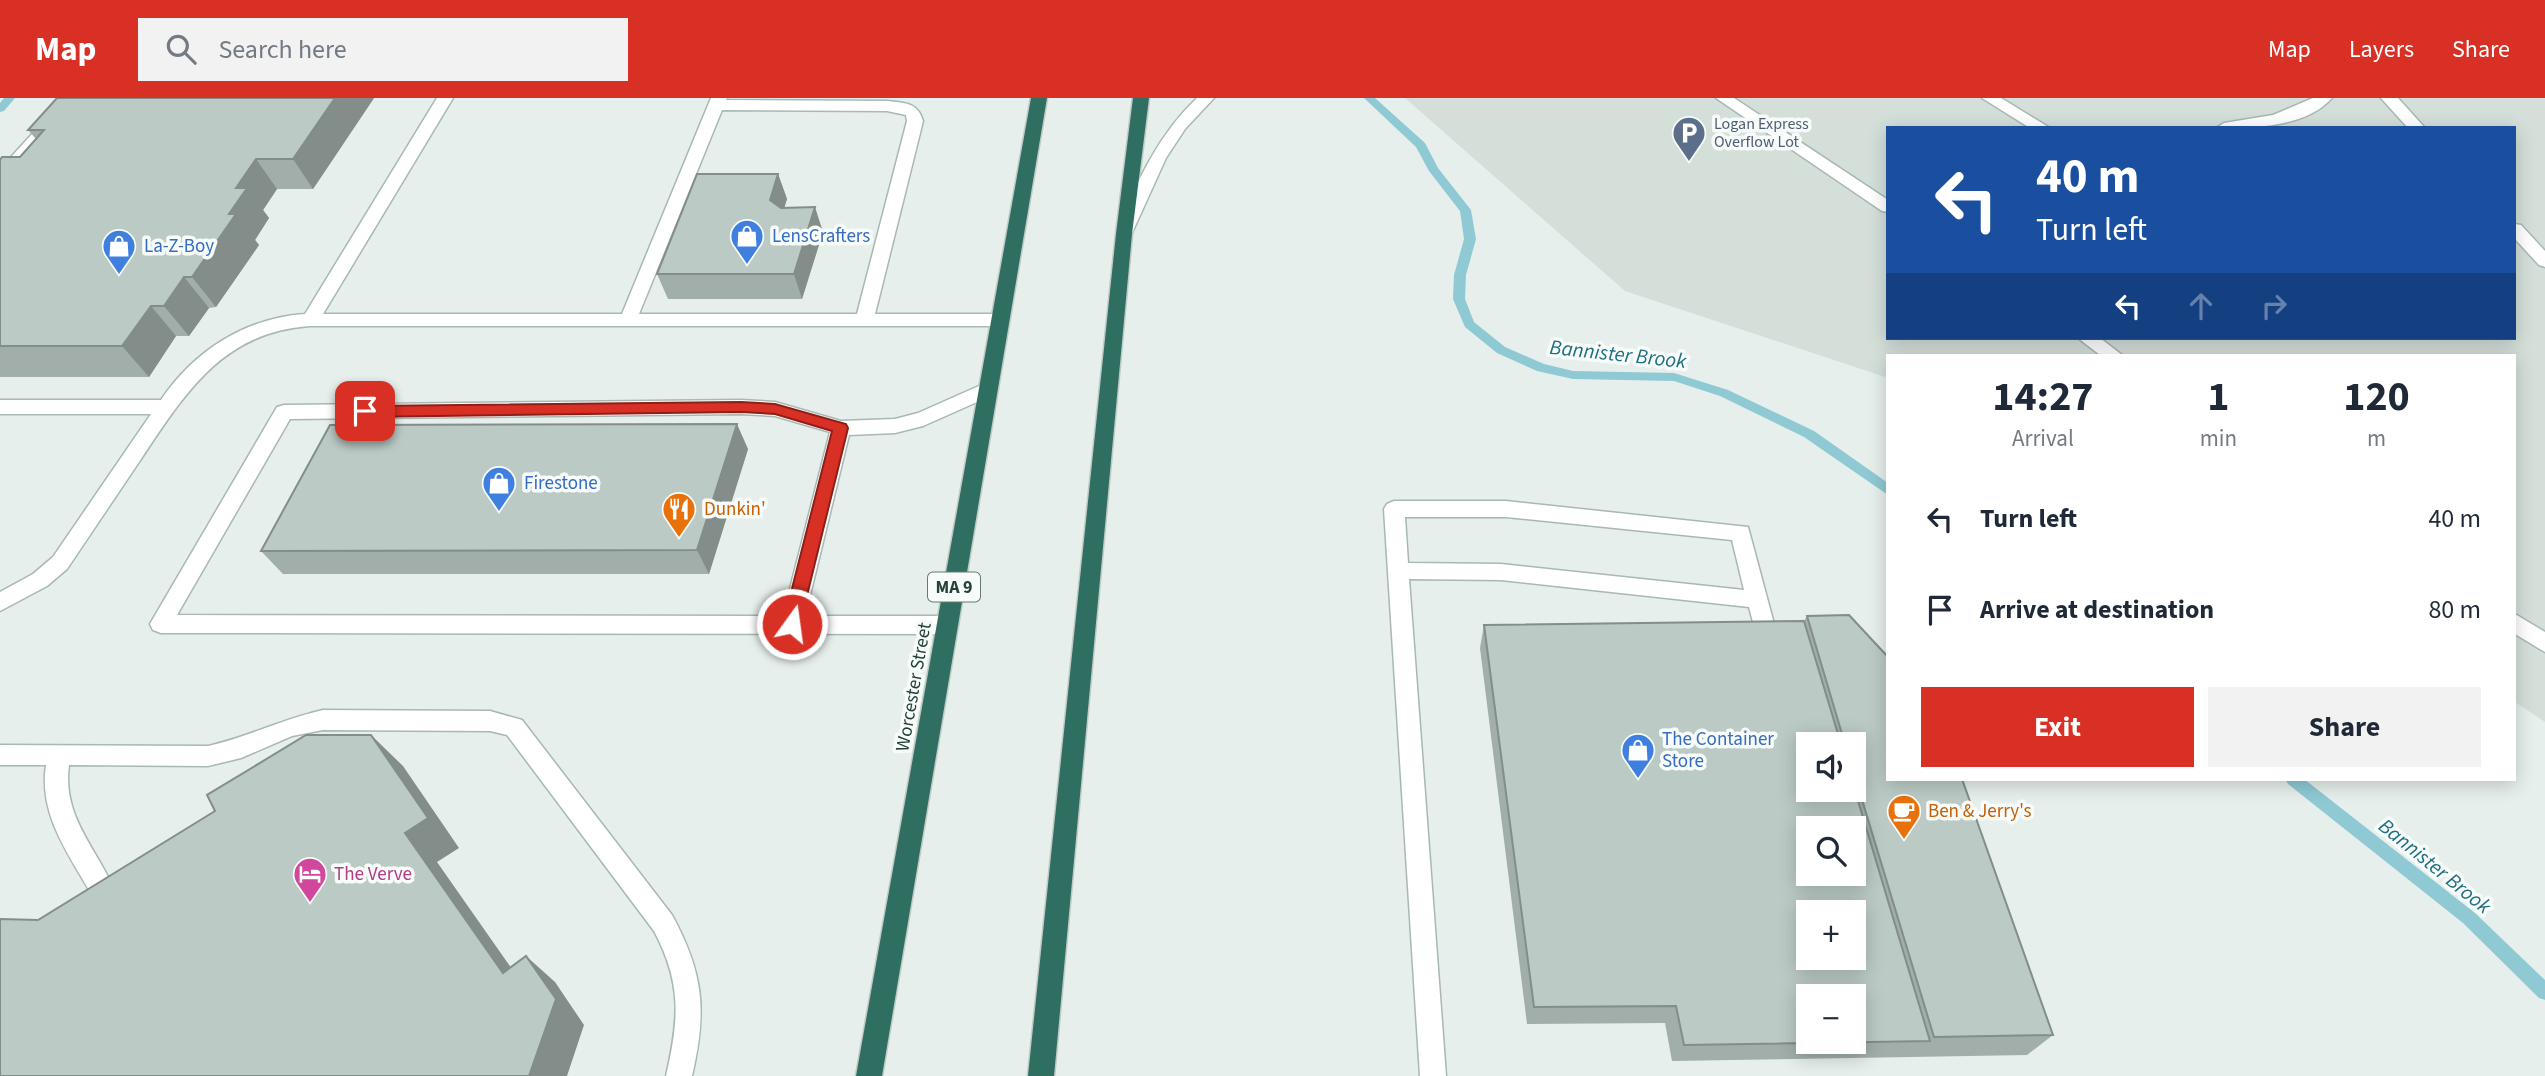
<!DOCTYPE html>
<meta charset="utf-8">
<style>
body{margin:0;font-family:"Source Sans 3",sans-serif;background:#f2f2f3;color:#1f2937;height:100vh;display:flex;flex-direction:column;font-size:26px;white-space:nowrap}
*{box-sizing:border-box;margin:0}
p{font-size:23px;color:#747a83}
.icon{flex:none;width:38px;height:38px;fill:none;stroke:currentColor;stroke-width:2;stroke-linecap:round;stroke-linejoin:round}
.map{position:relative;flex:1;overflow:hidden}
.details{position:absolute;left:1886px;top:256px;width:630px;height:427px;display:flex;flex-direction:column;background:#fff;border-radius:0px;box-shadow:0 4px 18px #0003}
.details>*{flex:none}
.top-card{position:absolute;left:1886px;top:28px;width:630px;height:214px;border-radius:0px;box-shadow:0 4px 18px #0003;background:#1a4fa0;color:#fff;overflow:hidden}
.controls{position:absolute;left:1796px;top:634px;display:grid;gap:14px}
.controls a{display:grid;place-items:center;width:70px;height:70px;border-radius:0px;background:#fff;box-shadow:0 4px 18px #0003;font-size:35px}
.pin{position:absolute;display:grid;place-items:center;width:60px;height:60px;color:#fff;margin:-30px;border-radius:14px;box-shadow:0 4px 10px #0006}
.me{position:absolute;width:77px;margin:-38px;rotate:14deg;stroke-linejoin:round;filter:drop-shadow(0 0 5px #0008)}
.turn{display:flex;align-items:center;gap:24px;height:147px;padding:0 35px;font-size:32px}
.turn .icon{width:91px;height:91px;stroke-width:2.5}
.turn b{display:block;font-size:49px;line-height:60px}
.lanes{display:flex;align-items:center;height:66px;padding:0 35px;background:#0003;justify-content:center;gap:35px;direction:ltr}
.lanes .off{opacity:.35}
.eta{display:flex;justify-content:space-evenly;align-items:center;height:119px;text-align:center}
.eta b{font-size:42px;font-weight:700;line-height:49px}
.cta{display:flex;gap:14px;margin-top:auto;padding:14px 35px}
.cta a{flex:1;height:80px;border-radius:0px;background:#d93025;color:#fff;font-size:28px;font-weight:700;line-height:80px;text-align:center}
.cta a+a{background:#f2f2f3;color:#1f2937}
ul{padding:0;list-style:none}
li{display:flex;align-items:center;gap:21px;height:91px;padding:0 35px}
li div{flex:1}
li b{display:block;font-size:26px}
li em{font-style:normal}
header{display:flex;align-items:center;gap:42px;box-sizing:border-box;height:98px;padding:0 35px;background:#d93025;color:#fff}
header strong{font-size:33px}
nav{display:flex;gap:38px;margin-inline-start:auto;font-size:24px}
.search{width:490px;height:63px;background:#f2f2f3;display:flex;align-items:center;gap:18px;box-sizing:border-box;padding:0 24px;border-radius:0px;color:#747a83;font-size:26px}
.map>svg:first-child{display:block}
.built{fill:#d4dfda;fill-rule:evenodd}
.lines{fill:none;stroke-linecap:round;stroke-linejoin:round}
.stream{fill:#8ec9d4;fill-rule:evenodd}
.minor-casing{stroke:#a8b8b2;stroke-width:3}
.highway-casing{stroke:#c2cac8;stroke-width:3}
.minor{fill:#fff;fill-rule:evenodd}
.highway{fill:#2f6f62;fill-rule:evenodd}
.wall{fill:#a1aea9;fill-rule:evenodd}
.shaded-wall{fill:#838d89}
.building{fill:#bbcac4;stroke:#838d89;stroke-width:2;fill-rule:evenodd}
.route{fill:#d93025;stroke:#8d1f18;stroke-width:2}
.labels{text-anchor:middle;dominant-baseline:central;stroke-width:7;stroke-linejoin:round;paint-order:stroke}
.far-service-label{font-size:16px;fill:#4e5e75;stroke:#f7fbf9;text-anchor:start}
.shield{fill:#f7fbf9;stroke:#637a73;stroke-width:2}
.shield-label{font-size:18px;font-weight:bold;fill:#24423a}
.shop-label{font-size:19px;fill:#366cbe;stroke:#f7fbf9;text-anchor:start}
.food-label{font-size:19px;fill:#c56008;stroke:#f7fbf9;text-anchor:start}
.street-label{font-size:19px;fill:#24423a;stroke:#f7fbf9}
.hotel-label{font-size:19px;fill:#b23c85;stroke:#f7fbf9;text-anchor:start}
.water-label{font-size:21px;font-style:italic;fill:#1c6f80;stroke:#f7fbf9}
</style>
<header>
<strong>Map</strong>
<div class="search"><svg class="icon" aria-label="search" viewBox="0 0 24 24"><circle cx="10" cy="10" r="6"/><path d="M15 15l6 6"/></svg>Search here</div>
<nav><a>Map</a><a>Layers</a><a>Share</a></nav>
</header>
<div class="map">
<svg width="2545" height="978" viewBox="0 0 2545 978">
<rect width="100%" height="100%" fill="#e6efeb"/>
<path class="built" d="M 1405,0 L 2545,0 L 2545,624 L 2515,604 L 2515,257 L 1888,257 L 1888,280 L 1625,193 ZM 1888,30 L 2515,30 L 2515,240 L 1888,240 Z"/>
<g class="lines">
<g class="stream">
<path d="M 4,0 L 15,0 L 4,13 L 0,14 L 0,5 Z"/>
<path d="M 1364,0 L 1375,0 L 1425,45 L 1438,70 L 1471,112 L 1476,141 L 1466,177 L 1465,201 L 1474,224 L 1505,249 L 1544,266 L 1573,273 L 1674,275 L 1728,292 L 1814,333 L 1888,385 L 1888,397 L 1804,339 L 1720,298 L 1674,283 L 1573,281 L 1537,273 L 1497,255 L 1465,229 L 1453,201 L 1454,177 L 1464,141 L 1460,113 L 1429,73 L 1416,49 Z"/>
<path d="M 2285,681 L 2304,681 L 2475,815 L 2545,882 L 2545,902 L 2539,900 L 2463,825 L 2288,686 Z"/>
</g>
<defs>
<g id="minor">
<path d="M 65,0 L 81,0 L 6,85 L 0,86 L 0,71 Z"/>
<path d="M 437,0 L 453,0 L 323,216 L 622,216 L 711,0 L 727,0 L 726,2 L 887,3 C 904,5 918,4 923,23 L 875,216 L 1000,216 L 1009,222 L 1000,228 L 310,228 C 221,234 184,297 139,364 C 115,400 91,435 67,471 L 47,488 L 0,513 L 0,494 L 33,476 L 53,459 L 151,316 L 0,316 L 0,302 L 161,302 C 194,253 245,220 305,216 ZM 722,12 L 887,13 L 906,17 L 907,23 L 857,216 L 639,216 Z"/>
<path d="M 1197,0 L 1214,0 L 1185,31 L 1166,60 L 1132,135 L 1120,135 L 1118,131 C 1137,83 1159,36 1197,0 Z"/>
<path d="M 1716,0 L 1734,0 L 1888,102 L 1888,114 L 1882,113 Z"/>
<path d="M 1982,0 L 2001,0 L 2050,30 L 2030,30 Z"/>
<path d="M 2313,0 L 2332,0 C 2305,30 2253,30 2216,30 L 2224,25 L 2273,17 Z"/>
<path d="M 2381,0 L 2398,0 L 2425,30 L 2408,30 Z"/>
<path d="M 2515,126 L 2521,127 L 2545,153 L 2545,169 L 2539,167 L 2515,141 Z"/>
<path d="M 2078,240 L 2100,240 L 2122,257 L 2100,257 Z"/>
<path d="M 988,284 L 995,286 L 997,291 L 995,296 L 923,328 L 895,335 L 849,337 L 805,518 L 947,518 L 955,521 L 958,527 L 955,533 L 947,536 L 161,535 L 153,532 L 150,526 L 277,309 L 284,307 L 741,302 L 775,304 L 841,323 L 895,321 L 918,315 ZM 741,316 L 775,318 L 830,334 L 783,518 L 177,517 L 290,321 Z"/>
<path d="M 1394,403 L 1506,403 L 1748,429 L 1777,537 L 1774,543 L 1766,546 L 1758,543 L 1749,509 L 1501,482 L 1409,481 L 1446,978 L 1420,978 L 1384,411 L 1387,406 ZM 1405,419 L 1506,419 L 1732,442 L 1744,492 L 1501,466 L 1408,465 Z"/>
<path d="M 2515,516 L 2545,534 L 2545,554 L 2515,536 Z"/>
<path d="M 323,612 L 490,613 L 522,622 L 672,817 C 704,876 707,913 692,978 L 666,978 C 679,922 682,885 654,833 L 507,637 L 490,633 L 323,632 L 292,638 L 241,660 L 208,668 L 69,667 C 62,718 95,748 114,791 L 111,799 L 102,802 L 93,799 C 70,758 38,717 46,667 L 0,667 L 0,647 L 208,648 C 248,639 283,621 323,612 Z"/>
</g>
<g id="highway">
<path d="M 1031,0 L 1047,0 L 882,978 L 856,978 Z"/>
<path d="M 1133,0 L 1149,0 L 1132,136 L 1054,978 L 1028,978 L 1116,136 Z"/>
</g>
</defs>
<use href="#minor" class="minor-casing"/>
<use href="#highway" class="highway-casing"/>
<use href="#minor" class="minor"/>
<use href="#highway" class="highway"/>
</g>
<g class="wall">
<path d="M 374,0 L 313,91 L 277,91 L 263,112 L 269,120 L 255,142 L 259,147 L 216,209 L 209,210 L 189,238 L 176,238 L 149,279 L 0,279 L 0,62 L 20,59 L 36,41 L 28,32 Z"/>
<path d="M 778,76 L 787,101 L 784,110 L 823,134 L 802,201 L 668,201 L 657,176 Z"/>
<path d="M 748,351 L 709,476 L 283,476 L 261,453 Z"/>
<path d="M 1807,518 L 2053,937 L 2027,957 L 1672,963 L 1665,925 L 1527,926 L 1480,550 L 1484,527 L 1804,523 ZM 1808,646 L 1853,646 L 1853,691 Z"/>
</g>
<g class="shaded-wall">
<path d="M 335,0 L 374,0 L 313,91 L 293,61 Z"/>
<path d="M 256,61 L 277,91 L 263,112 L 269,120 L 255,142 L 259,147 L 216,209 L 192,179 L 229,116 L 236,90 Z"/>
<path d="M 778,76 L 787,101 L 779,127 L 770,102 Z"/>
<path d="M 815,109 L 823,134 L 802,201 L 794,176 Z"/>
<path d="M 184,179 L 209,210 L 189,238 L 164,208 Z"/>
<path d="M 151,208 L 176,238 L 149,279 L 122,248 Z"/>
<path d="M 737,326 L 748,351 L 709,476 L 697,452 Z"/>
<path d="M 371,637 L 403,668 L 459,750 L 437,764 L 533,901 L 503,875 L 405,735 Z"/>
<path d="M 526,858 L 555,884 L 584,927 L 567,978 L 529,978 Z"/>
</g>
<g class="building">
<path d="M 57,0 L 335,0 L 293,61 L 256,61 L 236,90 L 247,90 L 229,116 L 236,116 L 192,179 L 184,179 L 164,208 L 151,208 L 122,248 L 0,248 L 0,62 L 2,59 L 20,59 L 44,32 L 28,32 Z"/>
<path d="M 697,76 L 778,76 L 770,102 L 781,110 L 815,109 L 794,176 L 657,176 Z"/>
<path d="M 737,326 L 697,452 L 261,453 L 330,327 Z"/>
<path d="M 1849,517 L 1888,559 L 1888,681 L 1962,681 L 2053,937 L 1934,939 L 1853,672 L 1853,646 L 1845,646 L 1807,518 Z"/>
<path d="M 1804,523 L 1841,646 L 1808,646 L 1808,691 L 1853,691 L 1853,686 L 1930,943 L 1684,947 L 1676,908 L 1534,909 L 1484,527 ZM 1808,730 L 1853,730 L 1853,775 L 1808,775 ZM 1808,814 L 1853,814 L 1853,859 L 1808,859 ZM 1808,898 L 1853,898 L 1853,943 L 1808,943 Z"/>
<path d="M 306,637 L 371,637 L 428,720 L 405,735 L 503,875 L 526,858 L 556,901 L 529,978 L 0,978 L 0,821 L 38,822 L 215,713 L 207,697 Z"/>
</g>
<path class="route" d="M 741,304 L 775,306 L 846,326 L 848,330 L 800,526 L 797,531 L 786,531 L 783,526 L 832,333 L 775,316 L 741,314 L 365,319 L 358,313 L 365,308 Z"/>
<defs>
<symbol id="parking-pin" viewBox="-11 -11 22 30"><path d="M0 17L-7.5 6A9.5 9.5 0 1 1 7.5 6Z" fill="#5c6f8a" stroke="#f7fbf9"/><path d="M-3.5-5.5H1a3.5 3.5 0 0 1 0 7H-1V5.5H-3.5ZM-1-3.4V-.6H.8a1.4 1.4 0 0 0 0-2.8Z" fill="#fff"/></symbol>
<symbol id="shop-pin" viewBox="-11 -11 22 30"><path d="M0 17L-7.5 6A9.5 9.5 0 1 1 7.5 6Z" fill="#3f7fe0" stroke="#f7fbf9"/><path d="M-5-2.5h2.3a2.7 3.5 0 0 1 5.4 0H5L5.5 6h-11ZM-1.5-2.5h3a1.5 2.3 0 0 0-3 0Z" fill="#fff"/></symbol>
<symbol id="restaurant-pin" viewBox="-11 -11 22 30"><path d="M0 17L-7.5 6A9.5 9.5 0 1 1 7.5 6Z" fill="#e8710a" stroke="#f7fbf9"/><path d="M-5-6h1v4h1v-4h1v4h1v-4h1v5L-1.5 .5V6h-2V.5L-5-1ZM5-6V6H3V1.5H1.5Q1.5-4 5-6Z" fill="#fff"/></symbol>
<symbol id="cafe-pin" viewBox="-11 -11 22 30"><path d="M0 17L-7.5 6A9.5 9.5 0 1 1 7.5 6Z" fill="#e8710a" stroke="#f7fbf9"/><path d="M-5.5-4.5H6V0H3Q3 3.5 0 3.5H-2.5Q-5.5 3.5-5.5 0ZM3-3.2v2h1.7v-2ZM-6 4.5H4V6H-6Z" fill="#fff"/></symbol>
<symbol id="hotel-pin" viewBox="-11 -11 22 30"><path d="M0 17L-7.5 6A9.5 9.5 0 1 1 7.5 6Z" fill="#d1479c" stroke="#f7fbf9"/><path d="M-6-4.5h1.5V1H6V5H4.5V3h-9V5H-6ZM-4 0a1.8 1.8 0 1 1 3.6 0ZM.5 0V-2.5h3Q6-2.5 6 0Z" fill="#fff"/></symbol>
</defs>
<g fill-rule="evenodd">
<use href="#parking-pin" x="1670" y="16" width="38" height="52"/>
<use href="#shop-pin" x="728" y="119" width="38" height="52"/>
<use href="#shop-pin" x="100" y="129" width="38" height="52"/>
<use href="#shop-pin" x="480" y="366" width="38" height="52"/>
<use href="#restaurant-pin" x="660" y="392" width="38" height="52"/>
<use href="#shop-pin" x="1619" y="633" width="38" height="52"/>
<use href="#cafe-pin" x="1885" y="694" width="38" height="52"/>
<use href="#hotel-pin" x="291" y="757" width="38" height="52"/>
</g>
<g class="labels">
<g class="far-service-label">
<text x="1714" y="26">Logan Express<tspan x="1714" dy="18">Overflow Lot</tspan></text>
</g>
<rect class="shield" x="928" y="474.5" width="52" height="29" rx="5"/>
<g class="shield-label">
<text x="954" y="489">MA 9</text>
</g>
<g class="shop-label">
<text x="772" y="138">LensCrafters</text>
<text x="144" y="148">La-Z-Boy</text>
<text x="524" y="385">Firestone</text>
<text x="1662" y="641">The Container<tspan x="1662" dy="22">Store</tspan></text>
</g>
<g class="food-label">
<text x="704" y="411">Dunkin'</text>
<text x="1928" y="713">Ben &amp; Jerry's</text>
</g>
<g class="street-label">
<text transform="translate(914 589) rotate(-80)">Worcester Street</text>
</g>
<g class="hotel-label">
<text x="334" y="776">The Verve</text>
</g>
<g class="water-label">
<text transform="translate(1618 256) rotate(6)">Bannister Brook</text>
<text transform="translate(2435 768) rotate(39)">Bannister Brook</text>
</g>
</g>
</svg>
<div class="controls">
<a><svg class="icon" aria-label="sound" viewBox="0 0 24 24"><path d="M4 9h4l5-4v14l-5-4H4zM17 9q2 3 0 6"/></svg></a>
<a><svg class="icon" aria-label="search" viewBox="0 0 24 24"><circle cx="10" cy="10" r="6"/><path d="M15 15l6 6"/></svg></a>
<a>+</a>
<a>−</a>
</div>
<div class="pin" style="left:365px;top:313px;background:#d93025"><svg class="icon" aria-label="arrive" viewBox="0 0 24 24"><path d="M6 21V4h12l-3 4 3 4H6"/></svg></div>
<svg class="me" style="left:792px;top:526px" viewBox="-20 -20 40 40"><circle r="17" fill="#d93025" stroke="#fff" stroke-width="3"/><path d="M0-11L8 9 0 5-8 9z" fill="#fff"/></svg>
<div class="top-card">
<div class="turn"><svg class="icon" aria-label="left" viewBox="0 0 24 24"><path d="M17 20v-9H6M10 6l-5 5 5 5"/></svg><div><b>40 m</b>Turn left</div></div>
<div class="lanes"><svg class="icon" aria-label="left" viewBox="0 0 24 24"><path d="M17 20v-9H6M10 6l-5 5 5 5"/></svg><svg class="icon off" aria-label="ahead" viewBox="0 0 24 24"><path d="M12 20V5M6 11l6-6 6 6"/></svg><svg class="icon off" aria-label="right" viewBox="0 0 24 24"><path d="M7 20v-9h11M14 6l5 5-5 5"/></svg></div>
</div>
<section class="details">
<div class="eta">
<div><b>14:27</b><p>Arrival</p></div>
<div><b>1</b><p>min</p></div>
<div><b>120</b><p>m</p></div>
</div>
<ul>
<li><svg class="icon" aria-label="left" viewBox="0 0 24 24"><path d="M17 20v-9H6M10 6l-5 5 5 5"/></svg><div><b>Turn left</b></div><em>40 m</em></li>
<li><svg class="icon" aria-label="arrive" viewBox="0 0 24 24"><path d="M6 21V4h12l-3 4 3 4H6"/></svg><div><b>Arrive at destination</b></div><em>80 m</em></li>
</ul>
<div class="cta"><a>Exit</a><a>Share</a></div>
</section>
</div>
